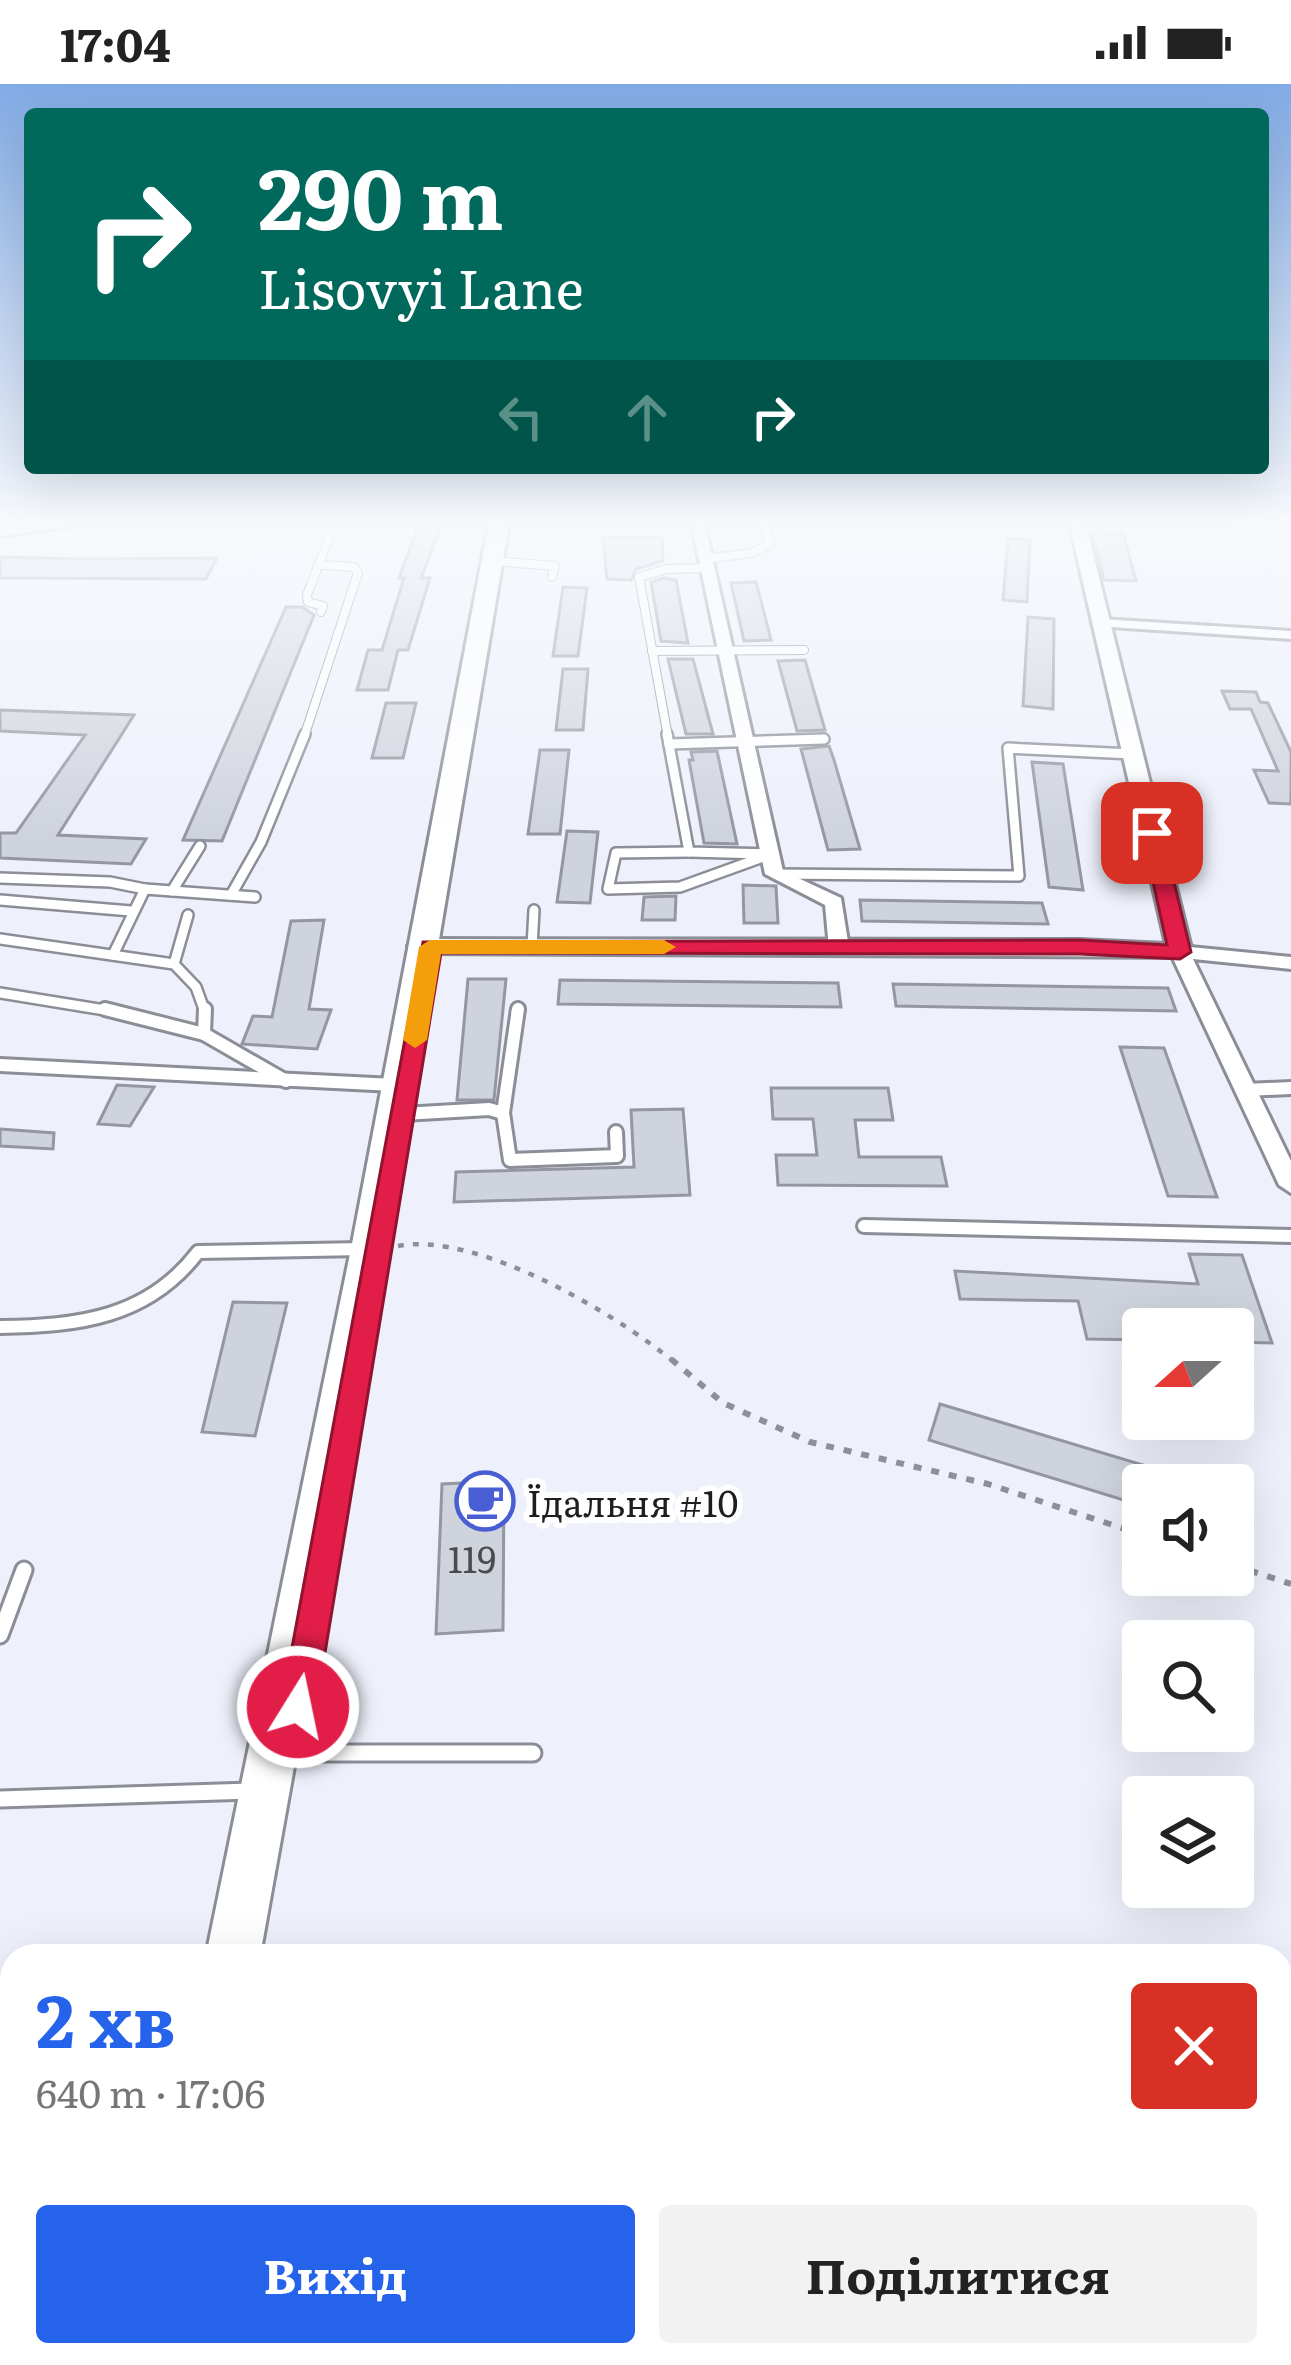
<!DOCTYPE html>
<html lang="uk">
<meta charset="utf-8">
<style>
body{margin:0;font-family:Literata,serif;background:#f2f2f2;color:#222;height:100vh;display:flex;flex-direction:column;font-size:45px;white-space:nowrap}
*{box-sizing:border-box;margin:0}
p{font-size:39px;color:#767676}
.icon{flex:none;width:66px;height:66px;fill:none;stroke:currentColor;stroke-width:2;stroke-linecap:round;stroke-linejoin:round}
.map{position:relative;flex:1;overflow:hidden}
.sheet{position:absolute;left:0px;top:1860px;width:1293px;height:423px;display:flex;flex-direction:column;background:#fff;border-radius:36px 36px 0 0;box-shadow:0 12px 48px #0002}
.sheet>*{flex:none}
.guide{position:absolute;left:24px;top:24px;width:1245px;height:366px;border-radius:12px;box-shadow:0 12px 48px #0002;background:#00695c;color:#fff;overflow:hidden}
.needle{width:78px;rotate:249deg}
.buttons{position:absolute;left:1122px;top:1224px;display:grid;gap:24px}
.buttons a{display:grid;place-items:center;width:132px;height:132px;border-radius:12px;background:#fff;box-shadow:0 12px 48px #0002;font-size:60px}
.pin{position:absolute;display:grid;place-items:center;width:102px;height:102px;color:#fff;margin:-51px;border-radius:24px;box-shadow:0 6px 18px #0006}
.me{position:absolute;width:132px;margin:-66px;rotate:10deg;stroke-linejoin:round;filter:drop-shadow(0 0 9px #0008)}
.turn{display:flex;align-items:center;gap:42px;height:252px;padding:0 36px;font-size:54px}
.turn .icon{width:156px;height:156px;stroke-width:2.5}
.turn b{display:block;font-size:84px;line-height:102px}
.lanes{display:flex;align-items:center;height:114px;padding:0 36px;background:#0003;justify-content:center;gap:60px;direction:ltr}
.lanes .off{opacity:.35}
.round{display:grid;place-items:center;flex:none;width:126px;height:126px;border-radius:12px;background:#f2f2f2}
.summary{display:flex;align-items:center;justify-content:space-between;height:204px;padding:0 36px}
h1{font-size:72px;font-weight:700;line-height:90px;color:#2563eb}
.action{display:flex;gap:24px;margin-top:auto;padding:24px 36px}
.action a{flex:1;height:138px;border-radius:12px;background:#2563eb;color:#fff;font-size:48px;font-weight:700;line-height:138px;text-align:center}
.action a+a{background:#f2f2f2;color:#222}
.status{display:flex;justify-content:space-between;align-items:center;height:84px;padding:0 60px;background:#fff;direction:ltr}
.status svg{height:33px;fill:currentColor}
.map>svg:first-child{display:block}
.building{fill:#cfd3dc;stroke:#9497a0;stroke-width:3}
.lines{fill:none;stroke-linecap:round;stroke-linejoin:round}
.service-far3-casing{stroke:#8b8e97;stroke-width:10}
.service-far2-casing{stroke:#8b8e97;stroke-width:14}
.service-far1-casing{stroke:#8b8e97;stroke-width:18}
.service-casing{stroke:#8b8e97;stroke-width:21}
.minor-casing{stroke:#8b8e97;stroke-width:6}
.tertiary-casing{stroke:#8b8e97;stroke-width:6}
.secondary-casing{stroke:#8b8e97;stroke-width:6}
.path-far1{stroke:#8e9097;stroke-width:4.5;stroke-dasharray:6 9;stroke-linecap:butt}
.path{stroke:#8e9097;stroke-width:6;stroke-dasharray:8 10;stroke-linecap:butt}
.service-far3{stroke:#fff;stroke-width:8}
.service-far2{stroke:#fff;stroke-width:9}
.service-far1{stroke:#fff;stroke-width:12}
.service{stroke:#fff;stroke-width:15}
.minor{fill:#fff;fill-rule:evenodd}
.tertiary{fill:#fff;fill-rule:evenodd}
.secondary{fill:#fff;fill-rule:evenodd}
.route{fill:#e11d48;stroke:#92132f;stroke-width:3}
.slow{fill:#f59e0b}
.labels{text-anchor:middle;dominant-baseline:central;stroke-width:12;stroke-linejoin:round;paint-order:stroke}
.poi-label{font-size:36px;fill:#1d1e22;stroke:#fefefe;text-anchor:start}
.near-number-label{font-size:36px;fill:#4a4b50}
</style>
<div class="status"><b>17:04</b><svg viewBox="0 0 49 12"><path d="M0 12V9h3v3zM5 12V6h3v6zM10 12V3h3v9zM15 12V0h3v12zM26 1h20v11H26zM47 4h2v5h-2z"/></svg></div>
<div class="map">
<svg width="1291" height="2281" viewBox="0 0 1291 2281">
<rect width="100%" height="100%" fill="#eef1fb"/>
<g class="building">
<path d="M 421,434 L 444,434 L 421,494 L 430,494 L 408,566 L 398,566 L 388,606 L 357,606 L 368,566 L 382,566 L 404,494 L 399,494 Z"/>
<path d="M 1092,448 L 1123,449 L 1136,497 L 1104,496 Z"/>
<path d="M 603,453 L 662,453 L 663,477 L 636,485 L 631,496 L 607,495 Z"/>
<path d="M 1008,455 L 1030,456 L 1027,518 L 1003,516 Z"/>
<path d="M 0,473 L 81,475 L 217,474 L 206,495 L 0,494 Z"/>
<path d="M 664,494 L 676,496 L 688,559 L 661,557 L 651,498 Z"/>
<path d="M 756,498 L 767,540 L 771,556 L 744,557 L 731,499 Z"/>
<path d="M 563,503 L 587,504 L 578,572 L 553,572 Z"/>
<path d="M 286,523 L 302,523 L 314,531 L 222,757 L 183,756 Z"/>
<path d="M 1028,533 L 1054,535 L 1053,625 L 1023,622 Z"/>
<path d="M 668,575 L 693,575 L 713,650 L 686,650 Z"/>
<path d="M 805,576 L 825,646 L 797,647 L 778,577 Z"/>
<path d="M 563,585 L 588,585 L 583,646 L 556,646 Z"/>
<path d="M 1222,607 L 1256,608 L 1260,618 L 1268,619 L 1291,668 L 1291,720 L 1269,719 L 1254,686 L 1278,687 L 1251,625 L 1230,625 Z"/>
<path d="M 386,619 L 416,619 L 403,674 L 372,674 Z"/>
<path d="M 0,626 L 134,631 L 58,751 L 146,755 L 131,780 L 0,774 L 0,749 L 16,749 L 85,651 L 0,647 Z"/>
<path d="M 829,662 L 834,676 L 860,765 L 828,766 L 801,665 Z"/>
<path d="M 540,666 L 569,666 L 560,750 L 528,750 Z"/>
<path d="M 717,667 L 737,760 L 704,759 L 689,676 L 693,676 L 691,668 Z"/>
<path d="M 1032,678 L 1063,680 L 1083,806 L 1049,803 Z"/>
<path d="M 567,747 L 598,748 L 590,819 L 557,818 Z"/>
<path d="M 743,801 L 776,802 L 778,839 L 744,839 Z"/>
<path d="M 676,812 L 675,836 L 642,836 L 644,813 Z"/>
<path d="M 860,816 L 1042,819 L 1048,840 L 862,837 Z"/>
<path d="M 324,836 L 309,925 L 331,926 L 317,965 L 242,960 L 253,932 L 272,933 L 291,837 Z"/>
<path d="M 468,895 L 506,895 L 494,1016 L 457,1016 Z"/>
<path d="M 560,896 L 838,899 L 841,923 L 558,920 Z"/>
<path d="M 893,900 L 1168,904 L 1176,927 L 896,922 Z"/>
<path d="M 1120,963 L 1164,964 L 1217,1113 L 1168,1112 Z"/>
<path d="M 117,1001 L 154,1003 L 130,1042 L 98,1040 Z"/>
<path d="M 771,1004 L 888,1004 L 893,1036 L 855,1036 L 859,1073 L 941,1073 L 947,1102 L 778,1101 L 776,1071 L 817,1071 L 813,1035 L 773,1035 Z"/>
<path d="M 683,1025 L 690,1111 L 454,1118 L 456,1088 L 634,1083 L 631,1026 Z"/>
<path d="M 0,1045 L 54,1049 L 53,1065 L 0,1062 Z"/>
<path d="M 1189,1170 L 1242,1171 L 1272,1259 L 1233,1258 L 1233,1245 L 1143,1245 L 1143,1256 L 1087,1255 L 1078,1217 L 960,1215 L 955,1187 L 1198,1200 Z"/>
<path d="M 233,1218 L 287,1219 L 255,1352 L 202,1348 Z"/>
<path d="M 940,1320 L 1193,1396 L 1193,1401 L 1143,1401 L 1143,1422 L 929,1356 Z"/>
<path d="M 504,1397 L 503,1546 L 436,1550 L 442,1400 Z"/>
</g>
<g class="lines">
<defs>
<g id="service-far3">
<path d="M 705,475 L 751,469 L 770,460 L 762,433"/>
<path d="M 494,477 L 555,482 L 552,493"/>
<path d="M 321,528 L 323,522 L 308,518 L 307,511 L 337,433"/>
<path d="M 652,567 L 804,566"/>
<path d="M 304,653 L 358,489 L 354,483 L 322,481"/>
<path d="M 668,653 L 639,493 L 667,485 L 707,484"/>
</g>
<g id="service-far2">
<path d="M 667,650 L 689,768 L 769,770"/>
<path d="M 669,660 L 824,655"/>
<path d="M 689,768 L 616,769 L 608,805 L 680,803 L 763,773"/>
<path d="M 775,790 L 1019,792 L 1008,664 L 1132,670"/>
<path d="M 0,794 L 110,798 L 145,805"/>
<path d="M 172,807 L 200,762"/>
<path d="M 231,811 L 261,758 L 305,650"/>
<path d="M 0,816 L 131,827"/>
<path d="M 0,855 L 174,880 L 196,903 L 205,928"/>
<path d="M 532,863 L 534,826"/>
<path d="M 113,871 L 145,805 L 255,813"/>
<path d="M 174,880 L 188,831"/>
<path d="M 0,909 L 117,928"/>
<path d="M 516,928 L 518,924"/>
</g>
<g id="service-far1">
<path d="M 105,925 L 204,950 L 286,997"/>
<path d="M 204,950 L 205,925"/>
<path d="M 0,981 L 394,1001"/>
<path d="M 1246,1006 L 1291,1004"/>
<path d="M 503,1029 L 518,925"/>
<path d="M 403,1030 L 489,1025 L 503,1029 L 510,1076 L 617,1072 L 616,1048"/>
<path d="M 864,1142 L 1291,1152"/>
<path d="M 0,1243 C 78,1242 148,1234 198,1168 L 363,1165"/>
</g>
<g id="service">
<path d="M 0,1551 L 24,1486"/>
<path d="M 290,1669 L 533,1669"/>
<path d="M 0,1715 L 251,1707"/>
</g>
<g id="minor">
<path d="M 92,433 L 135,433 L 0,452 L 0,444 Z"/>
<path d="M 690,433 L 703,433 L 783,787 L 841,814 L 849,864 L 846,868 L 839,870 L 829,864 L 825,821 L 765,790 Z"/>
<path d="M 1101,535 L 1291,547 L 1291,555 L 1096,542 L 1096,536 Z"/>
<path d="M 1180,862 L 1291,873 L 1291,885 L 1193,875 L 1291,1077 L 1291,1109 L 1279,1101 L 1170,868 Z"/>
</g>
<path id="tertiary" d="M 1068,433 L 1084,433 L 1192,868 L 1189,873 L 420,869 L 408,862 L 420,855 L 1080,856 L 1166,860 Z"/>
<g id="secondary">
<path d="M 490,433 L 510,433 L 387,1165 L 260,1872 L 206,1872 L 351,1165 Z"/>
<path d="M 124,2271 L 213,2271 L 211,2281 L 123,2281 Z"/>
</g>
</defs>
<use href="#service-far3" class="service-far3-casing"/>
<use href="#service-far2" class="service-far2-casing"/>
<use href="#service-far1" class="service-far1-casing"/>
<use href="#service" class="service-casing"/>
<use href="#minor" class="minor-casing"/>
<use href="#tertiary" class="tertiary-casing"/>
<use href="#secondary" class="secondary-casing"/>
<path class="path-far1" d="M 398,1162 C 476,1147 615,1229 674,1278"/>
<g class="path">
<path d="M 671,1275 L 723,1319 L 810,1358 L 988,1400 L 1143,1451"/>
<path d="M 1233,1481 L 1291,1500"/>
</g>
<use href="#service-far3" class="service-far3"/>
<use href="#service-far2" class="service-far2"/>
<use href="#service-far1" class="service-far1"/>
<use href="#service" class="service"/>
<use href="#minor" class="minor"/>
<use href="#tertiary" class="tertiary"/>
<use href="#secondary" class="secondary"/>
</g>
<linearGradient id="sky" x2="0" y2="1"><stop stop-color="#82abe5"/><stop offset="0.58" stop-color="#f7f9fd"/><stop offset="1" stop-color="#f7f9fd" stop-opacity="0"/></linearGradient>
<rect width="1291" height="753" fill="url(#sky)"/>
<path class="route" d="M 1152,743 L 1162,749 L 1191,868 L 1180,875 L 1080,870 L 441,869 L 316,1623 L 311,1635 L 298,1640 L 286,1635 L 281,1623 L 423,858 L 1080,856 L 1167,861 L 1142,749 Z"/>
<path class="slow" d="M 430,856 L 664,856 L 676,863 L 664,870 L 441,870 L 427,956 L 415,964 L 403,956 L 419,863 Z"/>
<defs>
<symbol id="cafe-ring" viewBox="-11 -11 22 22"><circle r="9.5" fill="#fefefe" stroke="#485ed2" stroke-width="1.5"/><path d="M-5.5-4.5H6V0H3Q3 3.5 0 3.5H-2.5Q-5.5 3.5-5.5 0ZM3-3.2v2h1.7v-2ZM-6 4.5H4V6H-6Z" fill="#485ed2"/></symbol>
</defs>
<g fill-rule="evenodd">
<use href="#cafe-ring" x="452" y="1384" width="66" height="66"/>
</g>
<g class="labels">
<g class="poi-label">
<text x="527" y="1417">Їдальня #10</text>
</g>
<g class="near-number-label">
<text x="472" y="1473">119</text>
</g>
</g>
</svg>
<div class="buttons">
<a><svg class="needle" viewBox="-14 -14 28 28"><path d="M0-13l5 13h-10z" fill="#e53935"/><path d="M0 13l5-13h-10z" fill="#767676"/></svg></a>
<a><svg class="icon" aria-label="sound" viewBox="0 0 24 24"><path d="M4 9h4l5-4v14l-5-4H4zM17 9q2 3 0 6"/></svg></a>
<a><svg class="icon" aria-label="search" viewBox="0 0 24 24"><circle cx="10" cy="10" r="6"/><path d="M15 15l6 6"/></svg></a>
<a><svg class="icon" aria-label="layers" viewBox="0 0 24 24"><path d="M12 4l9 5-9 5-9-5zM3 14l9 5 9-5"/></svg></a>
</div>
<div class="pin" style="left:1152px;top:749px;background:#d93025"><svg class="icon" aria-label="arrive" viewBox="0 0 24 24"><path d="M6 21V4h12l-3 4 3 4H6"/></svg></div>
<svg class="me" style="left:298px;top:1623px" viewBox="-20 -20 40 40"><circle r="17" fill="#e11d48" stroke="#fff" stroke-width="3"/><path d="M0-11L8 9 0 5-8 9z" fill="#fff"/></svg>
<div class="guide">
<div class="turn"><svg class="icon" aria-label="right" viewBox="0 0 24 24"><path d="M7 20v-9h11M14 6l5 5-5 5"/></svg><div><b>290 m</b>Lisovyi Lane</div></div>
<div class="lanes"><svg class="icon off" aria-label="left" viewBox="0 0 24 24"><path d="M17 20v-9H6M10 6l-5 5 5 5"/></svg><svg class="icon off" aria-label="ahead" viewBox="0 0 24 24"><path d="M12 20V5M6 11l6-6 6 6"/></svg><svg class="icon" aria-label="right" viewBox="0 0 24 24"><path d="M7 20v-9h11M14 6l5 5-5 5"/></svg></div>
</div>
<section class="sheet">
<div class="summary"><div><h1>2 хв</h1><p>640 m · 17:06</p></div><a class="round" style="background:#d93025;color:#fff"><svg class="icon" aria-label="close" viewBox="0 0 24 24"><path d="M6 6l12 12M18 6L6 18"/></svg></a></div>
<div class="action"><a>Вихід</a><a>Поділитися</a></div>
</section>
</div>
